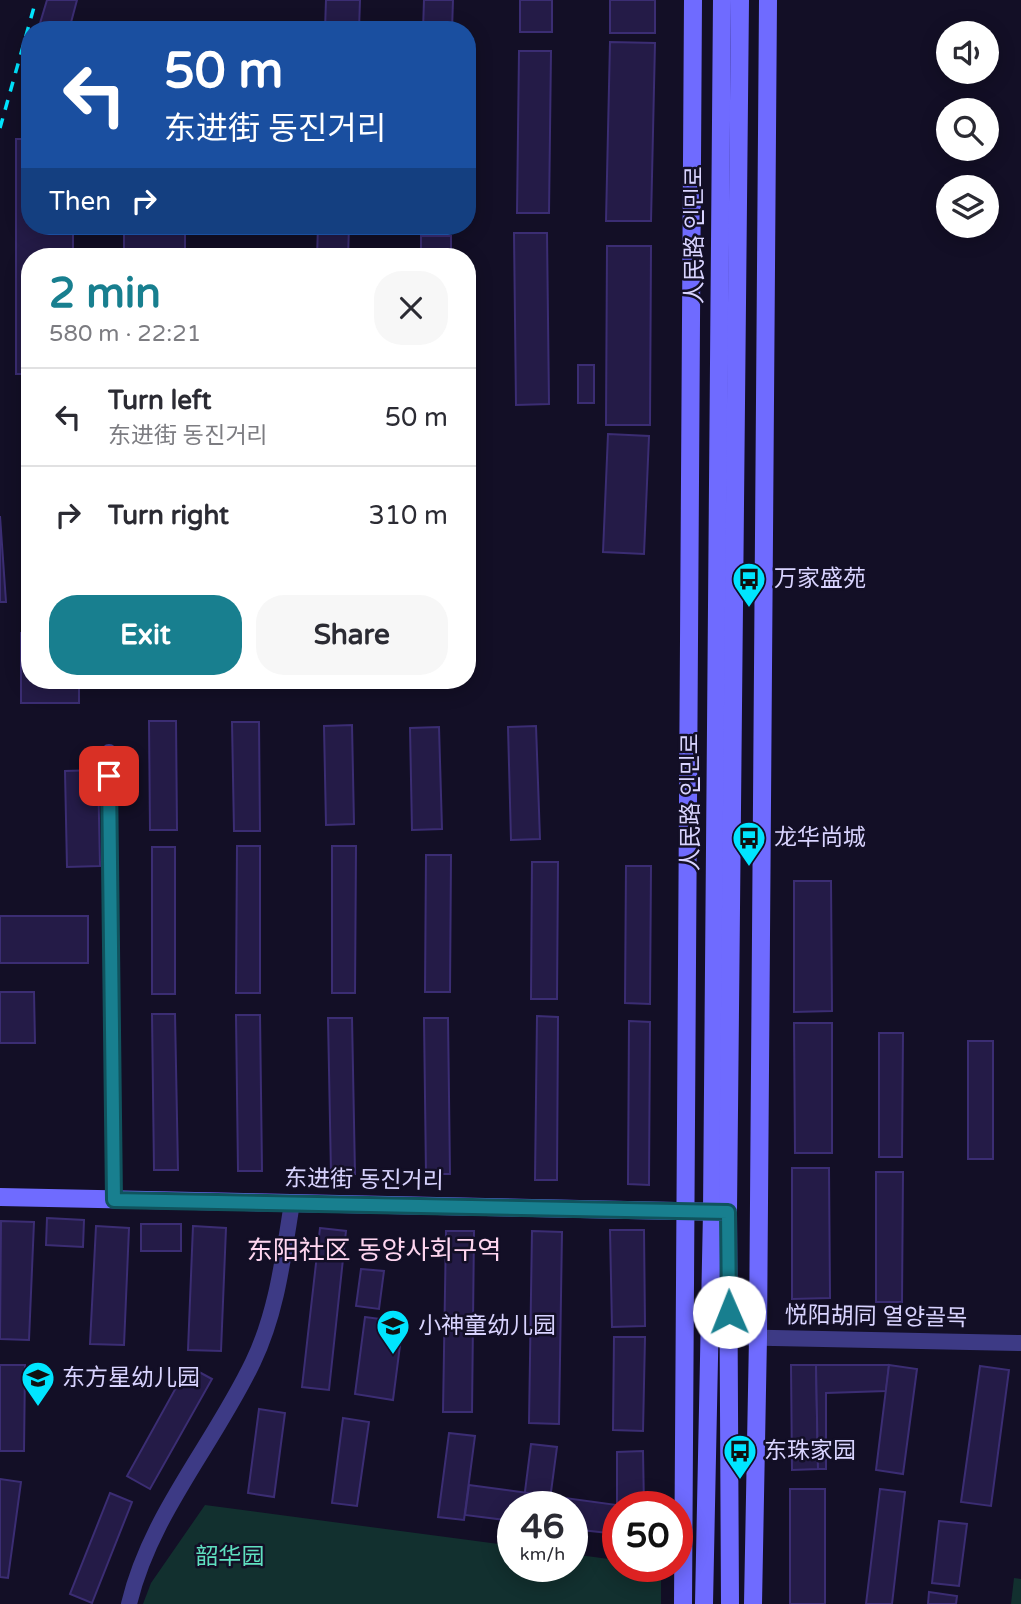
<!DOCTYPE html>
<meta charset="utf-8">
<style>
body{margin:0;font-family:"Varela Round","Noto Sans SC","Noto Sans KR",sans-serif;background:#f7f7f7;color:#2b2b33;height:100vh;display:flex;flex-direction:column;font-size:26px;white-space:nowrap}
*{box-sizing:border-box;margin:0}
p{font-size:23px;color:#7c7c81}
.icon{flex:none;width:38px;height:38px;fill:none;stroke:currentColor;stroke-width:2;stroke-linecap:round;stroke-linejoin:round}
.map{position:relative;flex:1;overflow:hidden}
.side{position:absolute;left:21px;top:248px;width:455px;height:441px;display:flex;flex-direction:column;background:#fff;border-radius:28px;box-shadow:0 4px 18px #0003}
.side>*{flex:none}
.guide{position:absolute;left:21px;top:21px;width:455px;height:214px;border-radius:28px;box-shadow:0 4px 18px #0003;background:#1a4fa0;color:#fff;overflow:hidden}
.buttons{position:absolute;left:936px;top:21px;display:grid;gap:14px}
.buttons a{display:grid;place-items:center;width:63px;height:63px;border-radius:50%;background:#fff;box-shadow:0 4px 18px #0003;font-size:35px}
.speed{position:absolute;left:497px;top:1491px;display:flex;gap:14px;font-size:35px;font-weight:700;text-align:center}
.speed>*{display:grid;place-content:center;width:91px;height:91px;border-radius:50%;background:#fff;box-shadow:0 4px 18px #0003;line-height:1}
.speed small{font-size:18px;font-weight:400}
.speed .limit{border:10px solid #d22;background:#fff;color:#111}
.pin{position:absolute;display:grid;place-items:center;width:60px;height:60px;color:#fff;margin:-30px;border-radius:14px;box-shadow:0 4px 10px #0006}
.me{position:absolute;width:77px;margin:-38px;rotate:359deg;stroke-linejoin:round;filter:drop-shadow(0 0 5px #0008)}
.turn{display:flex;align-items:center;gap:24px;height:147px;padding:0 28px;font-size:32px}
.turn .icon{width:91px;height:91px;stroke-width:2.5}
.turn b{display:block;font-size:49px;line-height:60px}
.then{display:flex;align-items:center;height:66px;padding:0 28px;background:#0003;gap:14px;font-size:26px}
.round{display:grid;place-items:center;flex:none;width:74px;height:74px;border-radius:28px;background:#f7f7f7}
.overview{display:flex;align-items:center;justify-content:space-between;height:119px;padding:0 28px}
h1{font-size:42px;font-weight:700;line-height:52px;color:#187f8f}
.action{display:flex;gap:14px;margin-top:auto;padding:14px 28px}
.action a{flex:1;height:80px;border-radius:28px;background:#187f8f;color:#fff;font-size:28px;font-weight:700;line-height:80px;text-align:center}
.action a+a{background:#f7f7f7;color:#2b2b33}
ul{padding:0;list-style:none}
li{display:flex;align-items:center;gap:21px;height:98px;padding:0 28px;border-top:2px solid #e1e1e2}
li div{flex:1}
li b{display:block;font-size:26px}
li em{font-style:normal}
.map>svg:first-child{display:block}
.green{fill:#12302f}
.building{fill:#241b47;stroke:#3b2d73;stroke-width:2}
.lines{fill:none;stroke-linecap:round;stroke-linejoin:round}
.street{stroke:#3d3a85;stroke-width:16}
.secondary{stroke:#6f6bff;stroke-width:18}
.rail{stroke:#00e5ff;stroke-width:3.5;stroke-dasharray:10 9;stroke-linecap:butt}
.route-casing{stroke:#10535d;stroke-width:18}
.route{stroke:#187f8f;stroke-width:12}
.labels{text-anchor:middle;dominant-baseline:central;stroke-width:5;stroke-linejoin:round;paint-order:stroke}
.street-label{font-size:23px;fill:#d9d4ff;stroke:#130f26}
.poi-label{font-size:23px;fill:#d9d4ff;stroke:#130f26;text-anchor:start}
.park-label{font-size:23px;fill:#5fe0c0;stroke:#130f26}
.quarter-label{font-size:26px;fill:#ffd6f0;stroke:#130f26}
</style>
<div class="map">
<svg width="1021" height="1604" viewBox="0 0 1021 1604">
<rect width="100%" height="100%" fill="#130f26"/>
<g class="green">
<path d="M 205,1505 L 513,1546 L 513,1566 L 572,1566 L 572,1554 L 616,1560 L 618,1566 L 640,1566 L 661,1572 L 661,1604 L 143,1604 L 151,1583 Z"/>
<path d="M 1014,1578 L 1021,1579 L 1021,1604 L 1011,1604 Z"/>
</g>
<g class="building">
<path d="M 47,0 L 77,0 L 69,30 L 38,30 Z"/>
<path d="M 326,0 L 360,0 L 359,30 L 325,29 Z"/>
<path d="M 424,0 L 453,0 L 452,30 L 423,30 Z"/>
<rect x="520" y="0" width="32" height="32"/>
<rect x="610" y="0" width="45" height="33"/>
<path d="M 610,42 L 655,43 L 651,221 L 606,221 Z"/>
<path d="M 519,51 L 551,51 L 549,213 L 517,213 Z"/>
<path d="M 30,60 L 30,88 L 23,85 Z"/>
<path d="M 16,139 L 30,139 L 30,226 L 73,226 L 73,257 L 30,257 L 30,374 L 16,374 Z"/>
<rect x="124" y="226" width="61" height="31"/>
<path d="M 318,226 L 349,226 L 348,257 L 317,257 Z"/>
<path d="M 514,233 L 547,233 L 549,404 L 516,405 Z"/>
<rect x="421" y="236" width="30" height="21"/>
<path d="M 607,246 L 651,246 L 650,425 L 606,425 Z"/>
<rect x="578" y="365" width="16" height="38"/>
<path d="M 608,434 L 649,436 L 644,554 L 603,552 Z"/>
<path d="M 0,516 L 6,602 L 0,602 Z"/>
<path d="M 21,633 L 30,633 L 30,681 L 79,681 L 79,703 L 21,703 Z"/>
<path d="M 149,721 L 176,721 L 177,830 L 150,830 Z"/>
<path d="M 232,722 L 259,722 L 260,831 L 234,831 Z"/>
<path d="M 352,725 L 354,824 L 326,825 L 324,726 Z"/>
<path d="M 536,726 L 540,839 L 511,840 L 508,727 Z"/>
<path d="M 439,727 L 442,829 L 412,830 L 410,728 Z"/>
<path d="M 98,770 L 100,866 L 67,867 L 65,771 Z"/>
<path d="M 237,846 L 260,846 L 260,993 L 236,993 Z"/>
<path d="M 332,846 L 356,846 L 355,993 L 332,993 Z"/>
<rect x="152" y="847" width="23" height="147"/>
<path d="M 426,855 L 451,855 L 450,992 L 425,992 Z"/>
<path d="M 532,862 L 558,862 L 557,999 L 531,999 Z"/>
<path d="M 626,866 L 651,866 L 650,1004 L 625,1003 Z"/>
<path d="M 794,881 L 831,881 L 832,1011 L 794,1012 Z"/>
<rect x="0" y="916" width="88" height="47"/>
<path d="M 0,992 L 34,992 L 35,1043 L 0,1043 Z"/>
<path d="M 152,1014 L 175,1014 L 178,1170 L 154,1170 Z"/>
<path d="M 236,1015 L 260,1015 L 262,1171 L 238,1171 Z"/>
<path d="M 537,1016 L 558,1017 L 557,1180 L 535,1180 Z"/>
<path d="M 328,1018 L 352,1018 L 355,1174 L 331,1174 Z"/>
<path d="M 424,1018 L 448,1018 L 450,1174 L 426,1174 Z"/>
<path d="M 629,1021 L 650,1022 L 649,1185 L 628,1184 Z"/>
<path d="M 794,1023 L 832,1023 L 832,1153 L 795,1153 Z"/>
<path d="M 879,1033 L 903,1033 L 902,1157 L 879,1157 Z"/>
<rect x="968" y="1041" width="25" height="118"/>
<path d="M 792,1168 L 829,1168 L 830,1298 L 792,1299 Z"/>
<path d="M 876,1172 L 903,1172 L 902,1302 L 876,1302 Z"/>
<path d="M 47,1218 L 84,1220 L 83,1247 L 46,1245 Z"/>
<path d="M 1,1221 L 34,1222 L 29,1340 L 0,1339 Z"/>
<rect x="141" y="1224" width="40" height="27"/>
<path d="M 96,1226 L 129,1228 L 124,1345 L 90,1344 Z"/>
<path d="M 193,1226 L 226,1228 L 221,1351 L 188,1350 Z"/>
<path d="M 320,1228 L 346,1231 L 329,1390 L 302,1387 Z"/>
<path d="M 610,1230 L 644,1230 L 645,1326 L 612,1327 Z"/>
<path d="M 446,1231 L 474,1231 L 472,1412 L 443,1412 Z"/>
<path d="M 532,1231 L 562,1232 L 559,1424 L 529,1423 Z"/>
<path d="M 361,1269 L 384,1271 L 379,1309 L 356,1306 Z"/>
<path d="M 365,1317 L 403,1322 L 393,1400 L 355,1394 Z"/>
<path d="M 614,1337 L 645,1337 L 643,1431 L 613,1430 Z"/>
<path d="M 0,1365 L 25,1365 L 24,1451 L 0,1451 Z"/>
<path d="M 791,1365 L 816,1365 L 818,1469 L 792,1470 Z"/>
<path d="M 816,1365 L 889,1365 L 886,1391 L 826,1393 L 826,1469 L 818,1469 Z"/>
<path d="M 889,1365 L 917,1369 L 903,1474 L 876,1470 Z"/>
<path d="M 188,1366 L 212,1379 L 150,1489 L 127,1476 Z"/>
<path d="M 980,1366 L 1009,1370 L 991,1506 L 961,1502 Z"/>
<path d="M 259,1409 L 285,1413 L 274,1497 L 248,1493 Z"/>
<path d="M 343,1418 L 369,1422 L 357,1506 L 332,1503 Z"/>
<path d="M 449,1433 L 475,1436 L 464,1520 L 438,1517 Z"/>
<path d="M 531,1444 L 557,1447 L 549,1507 L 523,1507 Z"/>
<path d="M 643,1451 L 644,1507 L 618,1507 L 617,1541 L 617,1452 Z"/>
<path d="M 0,1479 L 21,1482 L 8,1578 L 0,1577 Z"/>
<path d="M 469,1485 L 617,1505 L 617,1534 L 572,1529 L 572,1507 L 513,1507 L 513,1521 L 465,1515 Z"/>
<rect x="790" y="1489" width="35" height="115"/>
<path d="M 880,1489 L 905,1492 L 892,1604 L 866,1604 Z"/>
<path d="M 110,1493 L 132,1502 L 92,1603 L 70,1594 Z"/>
<path d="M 939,1521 L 967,1524 L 959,1586 L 932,1583 Z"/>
<path d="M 929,1592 L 957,1596 L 956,1604 L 928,1604 Z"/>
</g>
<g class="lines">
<g class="street">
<path d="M 109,752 L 114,1200"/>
<path d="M 729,1337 L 1021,1343"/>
<path d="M 129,1604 C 150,1515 214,1444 253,1362 C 277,1312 283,1258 292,1203"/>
</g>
<g class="secondary">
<path d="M 0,1197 L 724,1212"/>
<path d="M 683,1604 L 693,0"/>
<path d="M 704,1604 L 712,1212 L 722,0"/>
<path d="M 730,1604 L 728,1212 L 740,0"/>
<path d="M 753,1604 L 758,1337 L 768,0"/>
</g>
<path class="rail" d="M 0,128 L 36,0"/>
</g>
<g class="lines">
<defs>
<path id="route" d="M 109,776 L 114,1200 L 728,1212 L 729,1312"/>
</defs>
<use href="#route" class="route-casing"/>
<use href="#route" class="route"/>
</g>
<defs>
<symbol id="bus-pin" viewBox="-11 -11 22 30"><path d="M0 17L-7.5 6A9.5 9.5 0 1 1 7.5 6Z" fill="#00e5ff" stroke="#130f26"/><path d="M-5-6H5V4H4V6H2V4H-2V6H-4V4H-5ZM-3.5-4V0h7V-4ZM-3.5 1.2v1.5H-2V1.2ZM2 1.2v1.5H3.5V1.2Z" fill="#111"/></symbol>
<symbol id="school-pin" viewBox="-11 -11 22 30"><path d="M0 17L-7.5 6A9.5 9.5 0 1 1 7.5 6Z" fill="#00e5ff" stroke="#130f26"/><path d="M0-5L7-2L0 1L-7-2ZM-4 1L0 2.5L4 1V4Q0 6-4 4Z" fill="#111"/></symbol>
</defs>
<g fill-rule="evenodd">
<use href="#bus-pin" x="730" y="560" width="38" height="52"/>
<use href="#bus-pin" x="730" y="819" width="38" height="52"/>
<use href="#school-pin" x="374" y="1307" width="38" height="52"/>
<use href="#school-pin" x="19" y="1359" width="38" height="52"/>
<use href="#bus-pin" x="721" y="1432" width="38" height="52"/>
</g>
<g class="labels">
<g class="street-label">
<text transform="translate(695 235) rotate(-90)">人民路 인민로</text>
<text transform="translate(691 802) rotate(-90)">人民路 인민로</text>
<text transform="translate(364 1180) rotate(1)">东进街 동진거리</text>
<text transform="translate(876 1317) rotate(1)">悦阳胡同 열양골목</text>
</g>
<g class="poi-label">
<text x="774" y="579">万家盛苑</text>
<text x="774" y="838">龙华尚城</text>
<text x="418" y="1326">小神童幼儿园</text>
<text x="62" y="1378">东方星幼儿园</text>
<text x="764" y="1451">东珠家园</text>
</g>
<g class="park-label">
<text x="230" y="1557">韶华园</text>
</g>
<g class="quarter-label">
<text x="374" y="1250">东阳社区 동양사회구역</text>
</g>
</g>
</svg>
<div class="buttons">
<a><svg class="icon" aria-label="sound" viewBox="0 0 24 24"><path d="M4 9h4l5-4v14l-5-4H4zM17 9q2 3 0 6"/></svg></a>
<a><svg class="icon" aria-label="search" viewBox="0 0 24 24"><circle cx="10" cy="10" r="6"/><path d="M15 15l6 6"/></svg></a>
<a><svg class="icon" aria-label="layers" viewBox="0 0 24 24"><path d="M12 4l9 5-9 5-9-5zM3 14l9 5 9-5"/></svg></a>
</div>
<div class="speed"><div>46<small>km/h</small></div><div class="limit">50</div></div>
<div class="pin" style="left:109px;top:776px;background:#d93025"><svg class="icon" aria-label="arrive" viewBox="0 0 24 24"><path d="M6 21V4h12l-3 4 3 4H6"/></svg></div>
<svg class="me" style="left:729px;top:1312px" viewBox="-20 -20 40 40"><circle r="19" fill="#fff"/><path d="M0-13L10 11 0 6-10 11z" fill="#187f8f"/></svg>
<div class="guide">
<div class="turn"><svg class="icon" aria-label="left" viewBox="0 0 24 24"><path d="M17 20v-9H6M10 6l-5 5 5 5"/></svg><div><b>50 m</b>东进街 동진거리</div></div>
<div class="then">Then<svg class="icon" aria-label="right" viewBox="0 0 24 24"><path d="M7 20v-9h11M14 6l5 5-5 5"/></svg></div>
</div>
<section class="side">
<div class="overview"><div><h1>2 min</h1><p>580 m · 22:21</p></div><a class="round"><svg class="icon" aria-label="close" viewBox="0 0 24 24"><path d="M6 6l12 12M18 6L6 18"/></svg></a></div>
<ul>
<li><svg class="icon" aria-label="left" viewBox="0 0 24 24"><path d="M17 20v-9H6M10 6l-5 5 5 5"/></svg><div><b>Turn left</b><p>东进街 동진거리</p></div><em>50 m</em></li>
<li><svg class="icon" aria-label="right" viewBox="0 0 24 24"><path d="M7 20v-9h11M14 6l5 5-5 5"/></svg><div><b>Turn right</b></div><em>310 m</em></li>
</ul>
<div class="action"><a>Exit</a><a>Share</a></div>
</section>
</div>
